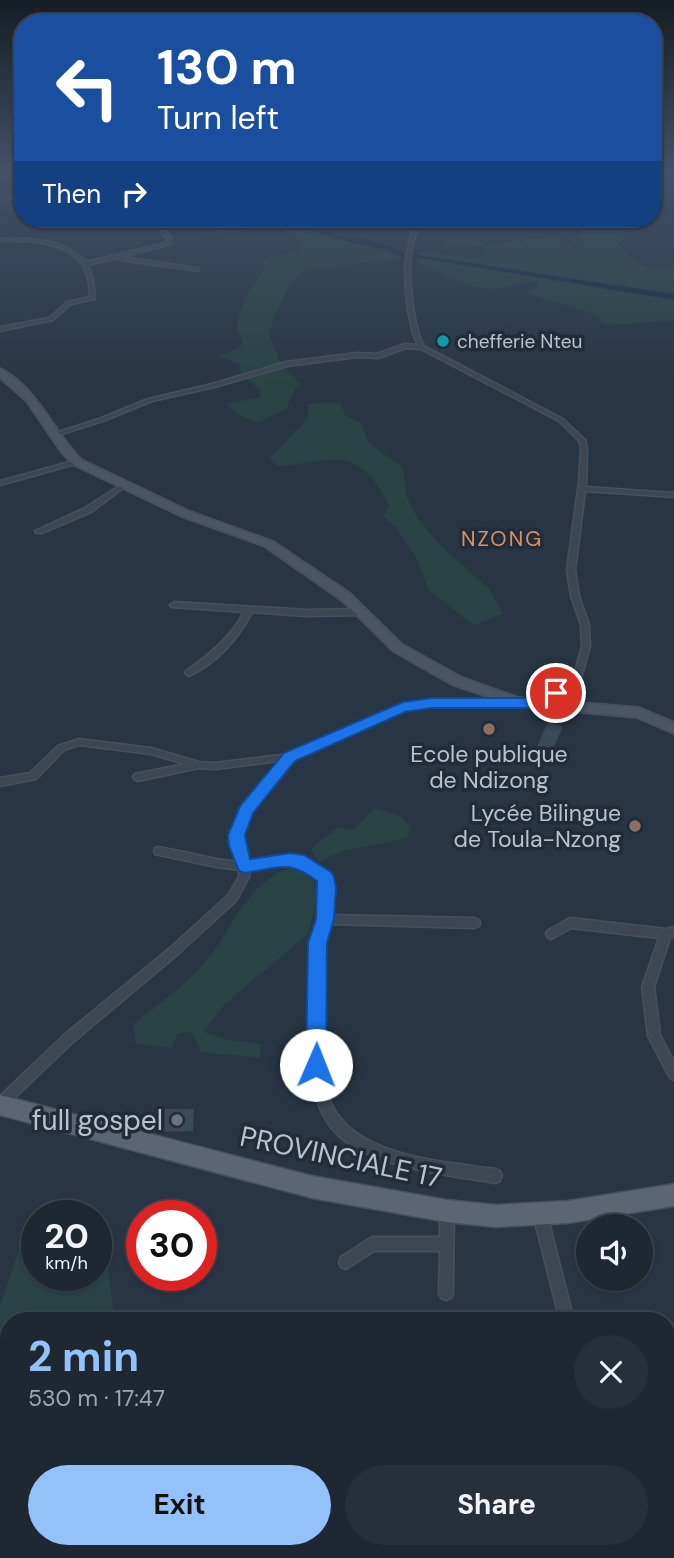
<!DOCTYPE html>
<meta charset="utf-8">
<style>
body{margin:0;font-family:"DM Sans",sans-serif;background:#25303b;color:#f1f3f6;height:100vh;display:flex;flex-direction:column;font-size:26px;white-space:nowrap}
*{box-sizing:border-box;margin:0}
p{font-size:23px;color:#a0a6ac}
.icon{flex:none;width:38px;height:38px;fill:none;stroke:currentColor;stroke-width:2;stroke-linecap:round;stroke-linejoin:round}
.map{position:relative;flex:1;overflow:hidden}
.side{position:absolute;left:0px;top:1312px;width:676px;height:247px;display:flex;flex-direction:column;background:#1d2833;border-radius:28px 28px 0 0;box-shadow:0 2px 5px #0004,0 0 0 2px #3b444e}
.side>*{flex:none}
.top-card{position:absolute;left:14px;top:14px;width:648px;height:214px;border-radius:28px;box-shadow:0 2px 5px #0004,0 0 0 2px #3b444e;background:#1a4fa0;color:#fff;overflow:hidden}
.controls{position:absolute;left:576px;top:1214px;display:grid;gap:14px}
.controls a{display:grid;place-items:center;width:77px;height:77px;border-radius:50%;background:#1d2833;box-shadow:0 2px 5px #0004,0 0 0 2px #3b444e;font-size:35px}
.speed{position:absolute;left:21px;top:1200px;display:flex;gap:14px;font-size:35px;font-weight:700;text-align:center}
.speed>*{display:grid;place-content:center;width:91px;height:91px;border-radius:50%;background:#1d2833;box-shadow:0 2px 5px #0004,0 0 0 2px #3b444e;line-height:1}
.speed small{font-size:18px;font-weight:400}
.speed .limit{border:10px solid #d22;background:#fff;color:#111}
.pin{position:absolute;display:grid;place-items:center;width:60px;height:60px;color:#fff;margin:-30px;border:4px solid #fff;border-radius:50%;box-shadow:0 2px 7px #0007}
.me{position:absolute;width:77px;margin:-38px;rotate:1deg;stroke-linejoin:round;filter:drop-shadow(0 0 5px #0008)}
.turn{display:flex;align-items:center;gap:24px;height:147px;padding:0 28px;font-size:32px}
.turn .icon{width:91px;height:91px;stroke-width:2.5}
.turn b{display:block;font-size:49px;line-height:60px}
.then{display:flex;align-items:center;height:66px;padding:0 28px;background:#0003;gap:14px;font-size:26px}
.round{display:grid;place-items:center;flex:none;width:74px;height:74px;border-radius:37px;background:#25303b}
.headline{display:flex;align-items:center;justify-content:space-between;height:119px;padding:0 28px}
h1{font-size:42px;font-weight:700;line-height:52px;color:#93c1f8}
.action{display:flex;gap:14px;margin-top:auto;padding:14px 28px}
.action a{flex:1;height:80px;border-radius:42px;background:#93c1f8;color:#111;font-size:28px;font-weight:700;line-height:80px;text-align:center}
.action a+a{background:#25303b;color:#f1f3f6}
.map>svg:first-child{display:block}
.green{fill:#294344}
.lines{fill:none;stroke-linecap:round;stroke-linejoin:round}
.river{fill:#1a2d42;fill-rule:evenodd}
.building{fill:#394a59}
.street-casing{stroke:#45505d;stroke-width:3}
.secondary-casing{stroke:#45505d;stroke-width:4}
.primary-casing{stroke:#45505d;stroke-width:3}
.street{fill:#3c4753;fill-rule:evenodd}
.secondary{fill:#4a5666;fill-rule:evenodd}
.primary{fill:#5a6673;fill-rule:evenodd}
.route{fill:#1a73e8;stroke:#114b97;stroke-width:2}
.culture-dot{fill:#0f9aa8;stroke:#202c39;stroke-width:2.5}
.education-dot{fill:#8d6e63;stroke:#202c39;stroke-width:2.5}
.worship-dot{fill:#6b7280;stroke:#202c39;stroke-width:2.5}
.labels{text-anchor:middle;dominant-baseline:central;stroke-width:7;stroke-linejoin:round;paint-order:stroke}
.far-poi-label{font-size:19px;fill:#b9c2cd;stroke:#202c39;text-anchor:start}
.far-quarter-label{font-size:21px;letter-spacing:2px;fill:#d7926a;stroke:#202c39}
.poi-label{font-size:23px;fill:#b9c2cd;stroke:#202c39}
.near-poi-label{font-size:28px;fill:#b9c2cd;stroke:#202c39;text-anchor:end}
.near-street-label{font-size:28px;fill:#b9c2cd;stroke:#202c39}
</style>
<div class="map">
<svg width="674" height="1558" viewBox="0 0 674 1558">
<rect width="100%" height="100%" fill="#273544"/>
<g class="green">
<path d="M 246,219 L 265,221 L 269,219 L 304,219 L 323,223 L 333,233 L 397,248 L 404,258 L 305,270 L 289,286 L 274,317 L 269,335 L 281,364 L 301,385 L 295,389 L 286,409 L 257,423 L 237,414 L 225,404 L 261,397 L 260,390 L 242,376 L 239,364 L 219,356 L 242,346 L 243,340 L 236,330 L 240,312 L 247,295 L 264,269 L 263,259 L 301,251 L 298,238 L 280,227 L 209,236 L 202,233 L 236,227 L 228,221 Z"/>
<path d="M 593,219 L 634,219 L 619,245 C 637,265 647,272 674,266 L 674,321 C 649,319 626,328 602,323 L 597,315 L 527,293 L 539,286 L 537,281 C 523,281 513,286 499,288 C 473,292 439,274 417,262 L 422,252 C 444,252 466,263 488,254 L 484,247 L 446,247 L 443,244 L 445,240 L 478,240 L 487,245 L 557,236 L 573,248 L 579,247 L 573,240 L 583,240 L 580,227 Z"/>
<path d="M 328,402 L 341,404 L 345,415 L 362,424 L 368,442 L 403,468 L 407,498 L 418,519 L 441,546 L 490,590 L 503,614 L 474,625 L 429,590 L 416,557 L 398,530 L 383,516 L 389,505 C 359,447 338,458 279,467 L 269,459 L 308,418 L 308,404 Z"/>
<path d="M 375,808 L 400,816 L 411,828 L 407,838 L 343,851 L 319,862 L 311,849 L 338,827 L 353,830 Z"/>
<path d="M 289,868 L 302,871 L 313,880 L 318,891 L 309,933 L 225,1004 L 203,1032 L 229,1040 L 261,1044 L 260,1058 L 201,1052 L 191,1031 L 177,1034 L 172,1048 L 136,1044 L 133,1024 C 156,1006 180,989 200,968 C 231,935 243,885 289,868 Z"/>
<path d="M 103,1232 L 115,1321 L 9,1321 L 9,1550 L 142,1551 L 131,1558 L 0,1558 L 0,1306 L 18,1252 L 37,1247 L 37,1276 L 96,1276 L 96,1233 Z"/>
</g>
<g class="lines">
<path class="river" d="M 282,219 C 302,218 321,230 340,235 C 363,241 389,241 408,256 L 412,254 L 674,294 L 674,300 L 408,256 L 404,258 L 386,250 L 335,239 Z"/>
</g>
<g class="building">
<path d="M 548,722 L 563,726 L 548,761 L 533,756 Z"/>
<path d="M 162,1109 L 194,1109 L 193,1131 L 160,1132 Z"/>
</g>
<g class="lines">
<defs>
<g id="street">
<path d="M 23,190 L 23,193 L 0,204 L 0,201 Z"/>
<path d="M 146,219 L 171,225 L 171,227 L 166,231 L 171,239 L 170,244 L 122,257 L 197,268 L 199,269 L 199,271 L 120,260 L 118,258 L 88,265 L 93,278 L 95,299 L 71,304 L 53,320 L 0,331 L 0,327 L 49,318 L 67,302 L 90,297 C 90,288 89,278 85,270 C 72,241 27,240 0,241 L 0,239 C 28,237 66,239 86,262 L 166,243 L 167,239 L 161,231 L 165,226 L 146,221 Z"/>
<path d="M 415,219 L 419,219 C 417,232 412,245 411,258 C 408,278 414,329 424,346 L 563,419 L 585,440 L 587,448 L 586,487 L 674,493 L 674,497 L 585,491 L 575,570 L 579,596 L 589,625 L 590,646 L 580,682 L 572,689 L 527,706 L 432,706 L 405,710 L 292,759 L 260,797 L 245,822 L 242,846 L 248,862 C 261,860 274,856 287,856 C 325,855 337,881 330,915 L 475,918 L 479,920 L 480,923 L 479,926 L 475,928 L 328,924 C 320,955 323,987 322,1020 C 322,1045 321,1070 328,1095 C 346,1157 442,1161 495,1169 L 500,1171 L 502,1176 L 500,1181 L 495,1183 C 449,1175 368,1168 335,1132 C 303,1096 311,1044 311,1000 C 311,982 310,964 312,946 C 314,928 329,896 319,879 C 304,855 272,866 250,870 L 249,877 L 236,901 L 178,954 L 72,1043 L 4,1108 L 0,1110 L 0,1096 L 64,1035 L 170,948 L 228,895 L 239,877 L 239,870 L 217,867 L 159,855 L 155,854 L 154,851 L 155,848 L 159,847 L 217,859 L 238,862 C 236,857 233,851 232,846 C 228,817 262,782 280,761 L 215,769 L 199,768 L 138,781 L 135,780 L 133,777 L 135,774 L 185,764 L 151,754 L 79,745 L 64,750 L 36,779 L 0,786 L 0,778 L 30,773 L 58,746 L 79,739 L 151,748 L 199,762 L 215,763 L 288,754 L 403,704 L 432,700 L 526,700 L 566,685 L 573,679 L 582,646 L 581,625 L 571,596 L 567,570 L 579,482 L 581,448 L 579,441 L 559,421 L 421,349 L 406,348 L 378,358 L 357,357 L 287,366 L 215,387 L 152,401 L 103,421 L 55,436 L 52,434 L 99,419 L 148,399 L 212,384 L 286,362 L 357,353 L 377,354 L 405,344 L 418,345 C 408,329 403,276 406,257 C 408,244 412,231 415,219 Z"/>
<path d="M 77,460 L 80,462 L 79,463 L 0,485 L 0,481 Z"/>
<path d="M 124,483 L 128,485 L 126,486 L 91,512 L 42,533 L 36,533 L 35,531 L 85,508 Z"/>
<path d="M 174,602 L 306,610 L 361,609 L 365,612 L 361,615 L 306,616 L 252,612 C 239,638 216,664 189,676 L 185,673 L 186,671 C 209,655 231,637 244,612 L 171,607 L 170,605 Z"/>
<path d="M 570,918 L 666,929 L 674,927 L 674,937 L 670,938 L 654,987 L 660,1035 L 674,1062 L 674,1080 L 670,1078 L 648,1036 L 642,987 L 659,938 L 571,928 L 555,937 L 551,939 L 547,937 L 546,934 L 547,931 Z"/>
<path d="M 447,1204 L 452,1206 L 454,1211 L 453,1293 L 451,1298 L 446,1300 L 441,1298 L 439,1293 L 440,1251 L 374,1251 L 346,1269 L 341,1267 L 339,1262 L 341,1257 L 372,1237 L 440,1237 L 440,1211 L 442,1206 Z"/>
<path d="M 540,1207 L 545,1209 L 547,1214 L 574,1321 L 560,1321 L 533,1214 L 535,1209 Z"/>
</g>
<path id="secondary" d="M 0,369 C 37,387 53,432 81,460 L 190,512 L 273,542 L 350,594 L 402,645 L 462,678 L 518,698 L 639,708 L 674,723 L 674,733 L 637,717 L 517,706 L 452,684 L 394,651 L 342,600 L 265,546 L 182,516 L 73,464 L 61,451 L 27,401 L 0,377 Z"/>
<path id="primary" d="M 0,1095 L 312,1176 L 447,1200 L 496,1205 L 568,1201 L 674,1184 L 674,1206 L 568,1223 L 496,1227 L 447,1222 L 312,1198 L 0,1115 Z"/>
</defs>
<use href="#street" class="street-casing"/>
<use href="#secondary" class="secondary-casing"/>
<use href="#primary" class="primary-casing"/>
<use href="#street" class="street"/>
<use href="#secondary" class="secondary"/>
<use href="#primary" class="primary"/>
</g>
<linearGradient id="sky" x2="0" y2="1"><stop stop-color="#151d25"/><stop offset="0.44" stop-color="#415167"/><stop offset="1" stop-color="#415167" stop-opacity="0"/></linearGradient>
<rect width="674" height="386" fill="url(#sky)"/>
<path class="route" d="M 556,688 L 562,690 L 564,693 L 562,697 L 527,708 L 432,708 L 405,712 L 295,761 L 253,813 L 245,835 L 250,859 L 290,853 L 304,855 L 331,872 L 334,877 L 336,888 L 334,919 L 327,943 L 326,1065 L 323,1072 L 316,1075 L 309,1072 L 306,1065 L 308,943 L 316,919 L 317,881 C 288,859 279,868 245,873 L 239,871 L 229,846 L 228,835 L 240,806 L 284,753 L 403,702 L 432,698 L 526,698 Z"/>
<circle class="culture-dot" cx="443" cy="341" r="7"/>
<g class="education-dot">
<circle cx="489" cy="729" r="7"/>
<circle cx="635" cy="826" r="7"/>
</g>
<circle class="worship-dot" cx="177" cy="1120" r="7"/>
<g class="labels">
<g class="far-poi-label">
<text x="457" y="341">chefferie Nteu</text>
</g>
<g class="far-quarter-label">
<text x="502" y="539">NZONG</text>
</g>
<g class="poi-label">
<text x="489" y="754">Ecole publique<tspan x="489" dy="26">de Ndizong</tspan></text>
<text x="621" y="813" text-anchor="end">Lycée Bilingue<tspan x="621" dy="26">de Toula-Nzong</tspan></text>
</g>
<g class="near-poi-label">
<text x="163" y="1120">full gospel</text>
</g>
<g class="near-street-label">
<text transform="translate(341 1157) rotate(12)">PROVINCIALE 17</text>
</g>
</g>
</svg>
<div class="controls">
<a><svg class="icon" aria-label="sound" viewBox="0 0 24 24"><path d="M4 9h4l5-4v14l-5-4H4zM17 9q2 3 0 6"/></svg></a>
</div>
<div class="speed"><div>20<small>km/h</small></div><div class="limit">30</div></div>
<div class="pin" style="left:556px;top:693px;background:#d93025"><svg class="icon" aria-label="arrive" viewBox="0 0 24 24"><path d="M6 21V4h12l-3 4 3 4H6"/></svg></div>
<svg class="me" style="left:316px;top:1065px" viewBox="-20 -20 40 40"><circle r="19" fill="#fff"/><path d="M0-13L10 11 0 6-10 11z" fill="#1a73e8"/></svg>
<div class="top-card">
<div class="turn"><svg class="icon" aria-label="left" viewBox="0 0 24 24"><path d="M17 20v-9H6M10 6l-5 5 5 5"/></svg><div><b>130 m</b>Turn left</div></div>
<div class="then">Then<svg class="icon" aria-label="right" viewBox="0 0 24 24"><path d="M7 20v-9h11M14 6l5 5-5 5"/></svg></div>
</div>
<section class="side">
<div class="headline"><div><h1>2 min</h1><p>530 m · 17:47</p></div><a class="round"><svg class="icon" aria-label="close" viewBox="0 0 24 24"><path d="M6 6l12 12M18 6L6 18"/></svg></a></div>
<div class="action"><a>Exit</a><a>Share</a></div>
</section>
</div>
